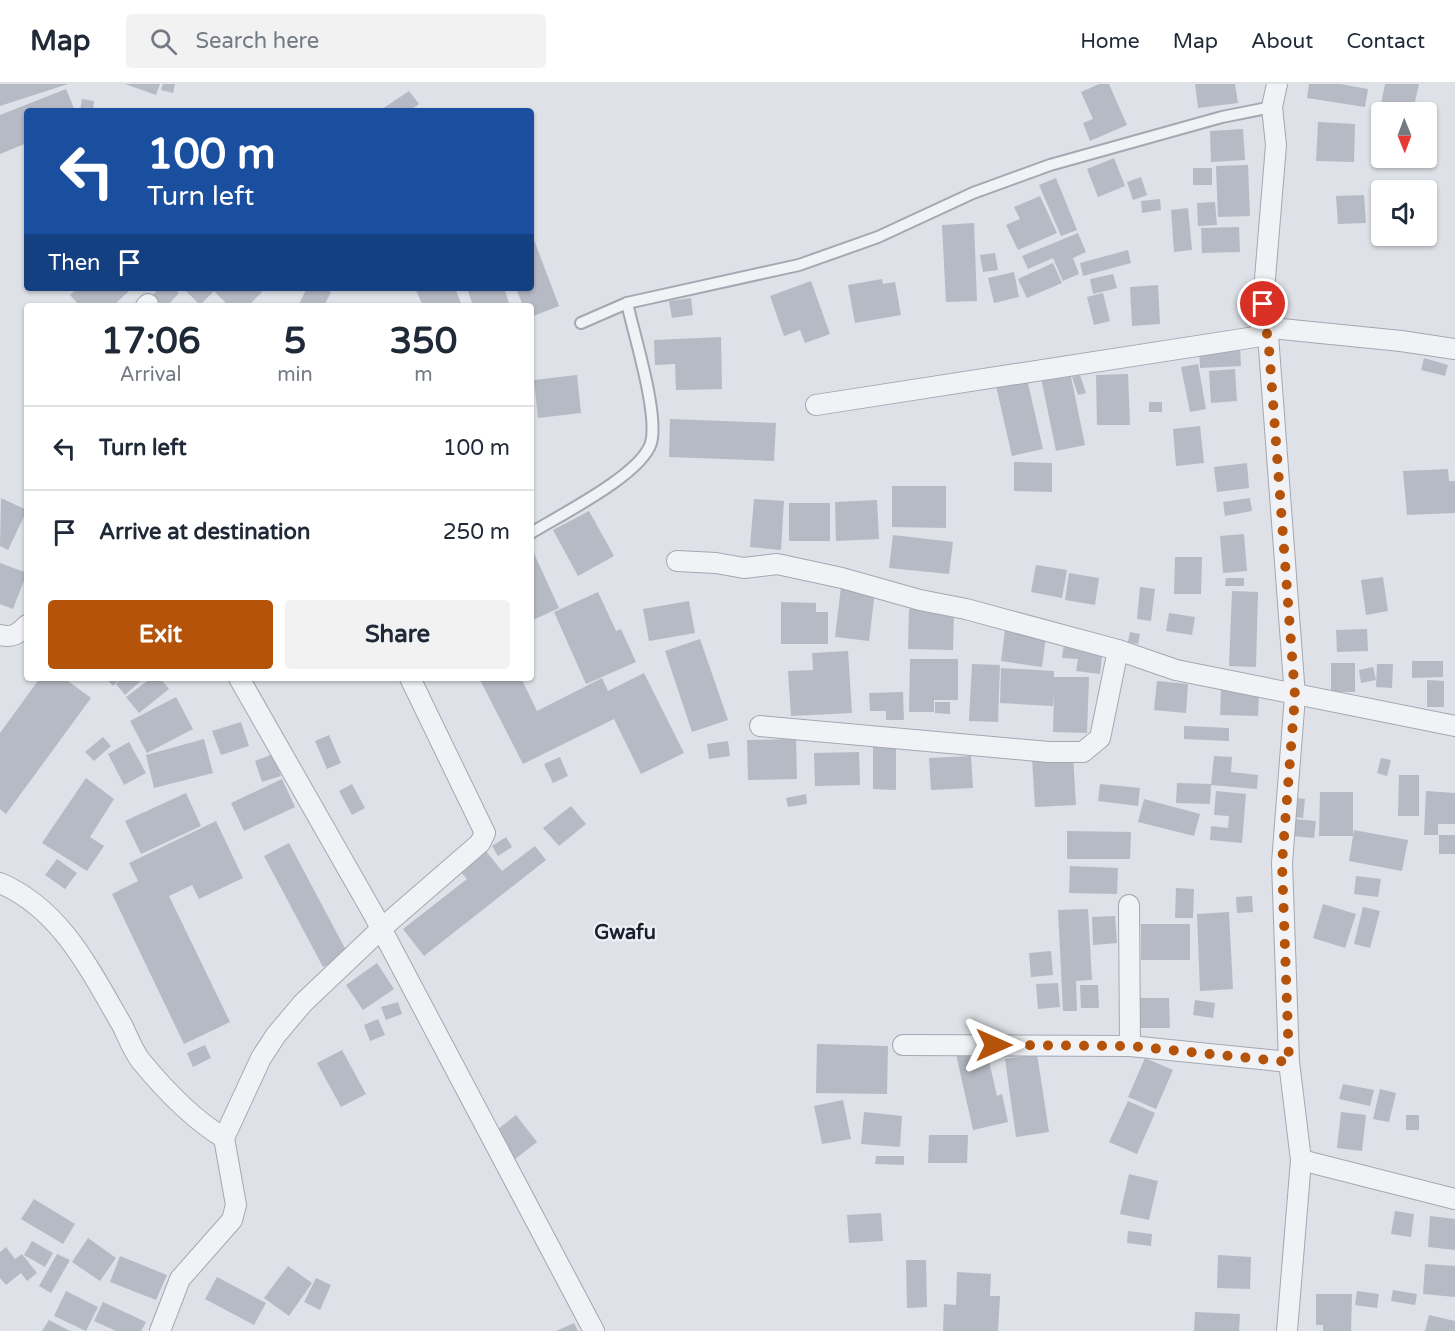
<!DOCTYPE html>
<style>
body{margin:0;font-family:"Varela Round",sans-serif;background:#f2f2f3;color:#1f2937;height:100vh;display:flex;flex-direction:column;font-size:22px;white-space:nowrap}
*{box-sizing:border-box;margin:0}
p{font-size:20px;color:#747a83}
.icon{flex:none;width:33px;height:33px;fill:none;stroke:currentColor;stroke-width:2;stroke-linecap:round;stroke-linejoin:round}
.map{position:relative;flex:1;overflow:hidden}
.drawer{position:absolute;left:24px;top:219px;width:510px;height:378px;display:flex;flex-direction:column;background:#fff;border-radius:6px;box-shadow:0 2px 4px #0004}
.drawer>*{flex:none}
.guide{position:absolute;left:24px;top:24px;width:510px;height:183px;border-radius:6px;box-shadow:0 2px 4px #0004;background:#1a4fa0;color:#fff;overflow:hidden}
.needle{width:39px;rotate:179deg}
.tools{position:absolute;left:1371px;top:18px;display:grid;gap:12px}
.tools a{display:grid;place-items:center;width:66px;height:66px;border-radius:6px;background:#fff;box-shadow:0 2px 4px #0004;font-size:30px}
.pin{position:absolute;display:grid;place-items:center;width:51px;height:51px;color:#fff;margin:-26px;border:3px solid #fff;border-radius:50%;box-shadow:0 2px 6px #0007}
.me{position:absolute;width:66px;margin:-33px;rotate:90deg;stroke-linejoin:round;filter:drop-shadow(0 0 4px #0008)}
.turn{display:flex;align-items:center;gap:21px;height:126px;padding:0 24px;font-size:27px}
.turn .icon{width:78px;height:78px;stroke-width:2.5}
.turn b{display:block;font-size:42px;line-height:51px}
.then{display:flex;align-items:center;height:57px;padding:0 24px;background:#0003;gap:12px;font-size:22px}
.eta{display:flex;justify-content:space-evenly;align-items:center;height:102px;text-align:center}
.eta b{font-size:36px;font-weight:800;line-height:42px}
.primary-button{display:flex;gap:12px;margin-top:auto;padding:12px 24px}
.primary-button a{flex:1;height:69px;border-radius:6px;background:#b45309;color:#fff;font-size:24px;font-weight:800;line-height:69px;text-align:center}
.primary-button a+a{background:#f2f2f3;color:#1f2937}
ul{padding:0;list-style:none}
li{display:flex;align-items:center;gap:18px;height:84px;padding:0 24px;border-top:2px solid #e0e1e3}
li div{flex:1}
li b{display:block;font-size:22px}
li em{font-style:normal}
header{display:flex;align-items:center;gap:36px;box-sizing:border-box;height:84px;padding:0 30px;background:#fff;border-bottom:2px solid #e0e1e3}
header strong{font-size:28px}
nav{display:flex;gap:33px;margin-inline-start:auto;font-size:21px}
.search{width:420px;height:54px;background:#f2f2f3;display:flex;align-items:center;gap:15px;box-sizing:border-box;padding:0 21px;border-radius:6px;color:#747a83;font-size:22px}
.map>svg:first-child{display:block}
.building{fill:#b6bac4}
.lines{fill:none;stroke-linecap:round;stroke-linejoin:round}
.lane-casing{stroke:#a4a8b1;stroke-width:14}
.street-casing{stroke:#a4a8b1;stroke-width:22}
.lane{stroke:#f1f2f6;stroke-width:10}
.street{stroke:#f1f2f6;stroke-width:20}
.route{stroke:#b45309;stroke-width:10;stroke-dasharray:0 18}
.labels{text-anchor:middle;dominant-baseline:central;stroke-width:4.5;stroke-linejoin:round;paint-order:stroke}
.quarter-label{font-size:20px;font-weight:bold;fill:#1a202e;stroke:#eef0f5}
</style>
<header>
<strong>Map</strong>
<div class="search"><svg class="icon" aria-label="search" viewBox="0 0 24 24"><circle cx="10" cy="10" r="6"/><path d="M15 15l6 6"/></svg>Search here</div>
<nav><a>Home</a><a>Map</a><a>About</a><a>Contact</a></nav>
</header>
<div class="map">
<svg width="1455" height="1247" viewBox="0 0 1455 1247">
<rect width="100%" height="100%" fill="#dee1e7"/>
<g class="building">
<path d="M 0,0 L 68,0 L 0,22 Z"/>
<path d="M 125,0 L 160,0 L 156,11 Z"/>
<path d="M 163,0 L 175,0 L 173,9 L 161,6 Z"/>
<path d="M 1099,0 L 1109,0 L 1127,41 L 1090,57 L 1083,39 L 1093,35 L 1081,8 Z"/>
<path d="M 1195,0 L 1235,0 L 1238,19 L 1198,24 Z"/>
<path d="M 1309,0 L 1340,0 L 1368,5 L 1365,23 L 1307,14 Z"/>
<path d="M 1385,0 L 1419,0 L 1413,27 L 1381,20 Z"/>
<path d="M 66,5 L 75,27 L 27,27 L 27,59 L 0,70 L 0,31 Z"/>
<path d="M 409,7 L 419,20 L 409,27 L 379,27 Z"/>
<path d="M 82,15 L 94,17 L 93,27 L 80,27 Z"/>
<path d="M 1318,38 L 1355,40 L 1354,78 L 1316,77 Z"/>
<path d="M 1243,45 L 1245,76 L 1211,78 L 1210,47 Z"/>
<path d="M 1114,74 L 1125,102 L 1098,113 L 1087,85 Z"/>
<path d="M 1248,81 L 1250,132 L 1218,133 L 1216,82 Z"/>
<rect x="1193" y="84" width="19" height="17"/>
<path d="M 1141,93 L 1147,111 L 1133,116 L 1127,98 Z"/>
<path d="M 1056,94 L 1077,146 L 1061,152 L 1039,101 Z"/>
<path d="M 1364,111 L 1366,139 L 1338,140 L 1336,112 Z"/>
<path d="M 1040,112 L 1057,149 L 1018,166 L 1006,141 L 1020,135 L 1014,123 Z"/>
<path d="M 1160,115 L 1161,126 L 1142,129 L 1141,117 Z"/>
<path d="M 1215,118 L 1217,141 L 1198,142 L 1197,119 Z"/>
<path d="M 1188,124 L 1192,166 L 1174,168 L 1171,126 Z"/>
<path d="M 974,139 L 977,217 L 946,218 L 942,141 Z"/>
<path d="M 1239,143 L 1240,168 L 1202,169 L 1201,144 Z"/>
<path d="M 531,148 L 559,222 L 531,233 L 531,222 L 523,222 L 516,204 L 531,204 Z"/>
<path d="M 1078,149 L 1086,168 L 1073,174 L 1079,190 L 1063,197 L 1053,174 L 1028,185 L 1022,172 Z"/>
<path d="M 1128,166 L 1131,179 L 1083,192 L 1080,179 Z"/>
<path d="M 995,169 L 998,186 L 983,188 L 980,171 Z"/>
<path d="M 1053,179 L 1062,199 L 1027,214 L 1018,195 Z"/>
<path d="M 1014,188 L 1019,213 L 994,219 L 988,194 Z"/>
<path d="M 1113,190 L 1117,204 L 1093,210 L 1090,195 Z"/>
<path d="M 882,195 L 883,200 L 895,198 L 901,231 L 855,239 L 848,201 Z"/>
<path d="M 811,197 L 830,250 L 805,259 L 800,246 L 784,252 L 770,212 Z"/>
<path d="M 1158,201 L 1160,240 L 1132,242 L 1130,203 Z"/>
<path d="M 78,204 L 132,204 L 113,222 L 80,222 L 70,211 Z"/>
<path d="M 159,204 L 174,204 L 179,209 L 167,222 L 163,222 L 152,212 Z"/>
<path d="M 183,204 L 257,204 L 262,208 L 248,222 L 229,222 L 214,207 L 200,221 Z"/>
<path d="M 307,204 L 324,204 L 331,208 L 324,222 L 298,222 Z"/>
<path d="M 415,204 L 455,204 L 462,222 L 423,222 Z"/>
<path d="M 467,204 L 504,204 L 510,222 L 473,222 Z"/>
<path d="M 1103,209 L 1110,237 L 1094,241 L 1087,213 Z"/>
<path d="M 691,214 L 693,231 L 672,234 L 669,217 Z"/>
<path d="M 721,253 L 722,305 L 676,306 L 675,280 L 655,281 L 654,256 Z"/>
<path d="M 1240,261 L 1241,282 L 1200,284 L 1199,263 Z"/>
<path d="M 1424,274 L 1448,281 L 1445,292 L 1421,286 Z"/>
<path d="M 1198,280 L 1206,325 L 1190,328 L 1181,283 Z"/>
<path d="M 1069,283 L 1085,361 L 1056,367 L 1040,289 Z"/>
<path d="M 1235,285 L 1237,317 L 1211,319 L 1209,287 Z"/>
<path d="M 1128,290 L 1130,341 L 1097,341 L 1096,291 Z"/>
<path d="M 577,291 L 581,329 L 538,334 L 534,296 Z"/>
<path d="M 1080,291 L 1086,309 L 1078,311 L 1072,293 Z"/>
<path d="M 1027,295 L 1043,365 L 1012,372 L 996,302 Z"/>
<rect x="1149" y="318" width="13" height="10"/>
<path d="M 670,335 L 776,339 L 774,377 L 669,373 Z"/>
<path d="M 1200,342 L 1204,379 L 1176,382 L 1173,345 Z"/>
<path d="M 1014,378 L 1052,379 L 1052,408 L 1014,407 Z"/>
<path d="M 1247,379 L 1249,404 L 1217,408 L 1214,383 Z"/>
<path d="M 1448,385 L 1449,397 L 1455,397 L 1455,429 L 1407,431 L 1403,387 Z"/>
<path d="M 892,402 L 946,402 L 946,444 L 892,443 Z"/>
<path d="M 1,414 L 27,426 L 8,466 L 0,462 Z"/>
<path d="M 1250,414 L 1252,427 L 1225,432 L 1223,418 Z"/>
<path d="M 754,415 L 784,417 L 781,466 L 750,463 Z"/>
<path d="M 877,416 L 879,455 L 836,457 L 835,418 Z"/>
<rect x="789" y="419" width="41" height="38"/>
<path d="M 589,427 L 614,472 L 578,492 L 553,446 Z"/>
<path d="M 1244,450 L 1247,487 L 1223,489 L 1220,452 Z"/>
<path d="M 893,451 L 953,458 L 949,490 L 889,484 Z"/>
<path d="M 531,463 L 559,524 L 531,537 Z"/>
<path d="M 1175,473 L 1202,473 L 1201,510 L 1174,510 Z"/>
<path d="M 0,479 L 27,489 L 13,525 L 0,520 Z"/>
<path d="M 1036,481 L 1067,486 L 1062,514 L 1031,508 Z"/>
<path d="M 1069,489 L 1099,494 L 1095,521 L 1065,516 Z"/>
<path d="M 1383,493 L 1388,527 L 1366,531 L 1361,496 Z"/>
<path d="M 1226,494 L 1244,494 L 1244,502 L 1225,502 Z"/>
<path d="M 841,503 L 875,507 L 869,557 L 835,553 Z"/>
<path d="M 1140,503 L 1155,505 L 1151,537 L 1137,535 Z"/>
<path d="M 1232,507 L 1258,508 L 1256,583 L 1229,582 Z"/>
<path d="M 598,508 L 616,547 L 621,545 L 636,578 L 586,600 L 554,528 Z"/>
<path d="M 689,517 L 695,549 L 649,557 L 643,525 Z"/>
<path d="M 781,518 L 816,519 L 816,528 L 828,528 L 828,560 L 781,560 Z"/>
<path d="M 909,525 L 954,526 L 953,566 L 908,565 Z"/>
<path d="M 1169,529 L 1195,533 L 1192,551 L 1166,547 Z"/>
<path d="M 1367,545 L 1368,567 L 1337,568 L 1336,546 Z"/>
<path d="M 1005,546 L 1046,552 L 1042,583 L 1001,577 Z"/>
<path d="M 1130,548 L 1140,550 L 1138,560 L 1128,558 Z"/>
<path d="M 700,555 L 728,636 L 692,648 L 665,567 Z"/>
<path d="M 1064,559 L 1103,564 L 1100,590 L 1076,587 L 1078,575 L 1062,574 Z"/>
<path d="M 848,567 L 852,629 L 791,632 L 788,587 L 813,586 L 812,569 Z"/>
<path d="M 910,575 L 958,575 L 958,616 L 934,616 L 934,628 L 909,628 Z"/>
<path d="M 1412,577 L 1443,577 L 1443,593 L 1412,594 Z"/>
<rect x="1331" y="579" width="24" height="29"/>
<path d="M 972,580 L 1000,581 L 998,638 L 969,637 Z"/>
<path d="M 1377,580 L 1393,580 L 1392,604 L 1376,603 Z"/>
<path d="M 1373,583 L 1376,596 L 1361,599 L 1359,586 Z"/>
<path d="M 1001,584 L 1054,587 L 1054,593 L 1089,593 L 1087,649 L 1053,648 L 1054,610 L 1053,622 L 1000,619 Z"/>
<path d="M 644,589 L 684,669 L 641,690 L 614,635 L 523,680 L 479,594 L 521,594 L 537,627 L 602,594 L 608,607 Z"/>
<path d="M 40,594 L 64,594 L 91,614 L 6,730 L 0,725 L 0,649 Z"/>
<path d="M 106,594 L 121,594 L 113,602 Z"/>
<path d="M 123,594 L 144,594 L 125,611 L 116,600 Z"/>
<path d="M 151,594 L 160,594 L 169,605 L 139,629 L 126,613 Z"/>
<path d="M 1427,596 L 1444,597 L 1444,623 L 1427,623 Z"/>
<path d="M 1157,597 L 1188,600 L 1186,629 L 1154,626 Z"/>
<path d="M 1221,606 L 1259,607 L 1258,632 L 1220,631 Z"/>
<path d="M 903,608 L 904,636 L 886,636 L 886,627 L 870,627 L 869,609 Z"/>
<path d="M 176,613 L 193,645 L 147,669 L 130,637 Z"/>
<path d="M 935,618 L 950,618 L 950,630 L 935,629 Z"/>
<path d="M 241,638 L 249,662 L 221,671 L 212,647 Z"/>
<path d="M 1184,642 L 1229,644 L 1229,657 L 1184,655 Z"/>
<path d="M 329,651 L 341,679 L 327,685 L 315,657 Z"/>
<path d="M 103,653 L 111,662 L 94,677 L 85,668 Z"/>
<path d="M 204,655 L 213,689 L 154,704 L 146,671 Z"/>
<path d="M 796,655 L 797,695 L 748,696 L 747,656 Z"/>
<path d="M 728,657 L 730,672 L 709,675 L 707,660 Z"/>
<path d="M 129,658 L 146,689 L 124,701 L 108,670 Z"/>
<path d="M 896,662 L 896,706 L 873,705 L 873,663 Z"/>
<path d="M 859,668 L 860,701 L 815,702 L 814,669 Z"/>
<path d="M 273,670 L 281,692 L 262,698 L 255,677 Z"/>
<path d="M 1073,671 L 1076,721 L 1035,723 L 1032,674 Z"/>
<path d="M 971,672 L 973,704 L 931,706 L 929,674 Z"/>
<path d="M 1214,672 L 1232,673 L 1231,688 L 1258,691 L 1257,705 L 1211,701 Z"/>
<path d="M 560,673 L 568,692 L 553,699 L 544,680 Z"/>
<path d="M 1381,674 L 1391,676 L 1387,692 L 1377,689 Z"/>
<path d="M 1399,691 L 1419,691 L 1419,732 L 1398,732 Z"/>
<path d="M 86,694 L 114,715 L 90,753 L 104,762 L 87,787 L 42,759 Z"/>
<path d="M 282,695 L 295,723 L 244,747 L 231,719 Z"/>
<path d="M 1177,699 L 1211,700 L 1210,720 L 1176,719 Z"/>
<path d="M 352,700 L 365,724 L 352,731 L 339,707 Z"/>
<path d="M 1100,700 L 1140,704 L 1138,722 L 1098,717 Z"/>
<path d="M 1216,707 L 1246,710 L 1242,759 L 1210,756 L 1211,742 L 1228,744 L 1229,732 L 1214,731 Z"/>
<path d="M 1426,707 L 1455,709 L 1455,740 L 1438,740 L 1438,751 L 1424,751 Z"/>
<path d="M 1320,708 L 1353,708 L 1353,752 L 1319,752 Z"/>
<path d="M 186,709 L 201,742 L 141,770 L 125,737 Z"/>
<path d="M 806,710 L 807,720 L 788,723 L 786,714 Z"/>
<path d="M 1290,713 L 1305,715 L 1303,734 L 1288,732 Z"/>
<path d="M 1144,715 L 1200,730 L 1194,752 L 1138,738 Z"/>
<path d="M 571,722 L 586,740 L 559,762 L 543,744 Z"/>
<path d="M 1295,735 L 1316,737 L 1314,754 L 1292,752 Z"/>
<path d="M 216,737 L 243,794 L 199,815 L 192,801 L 169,812 L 230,938 L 184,960 L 112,810 L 138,797 L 129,779 Z"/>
<path d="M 1354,746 L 1408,756 L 1402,787 L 1349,777 Z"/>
<path d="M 1067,747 L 1131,748 L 1130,775 L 1067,775 Z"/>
<rect x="1439" y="751" width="16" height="19"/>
<path d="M 506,753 L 512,763 L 498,772 L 492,762 Z"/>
<path d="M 289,759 L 348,870 L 323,883 L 264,772 Z"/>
<path d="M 535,762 L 546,776 L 424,872 L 403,845 L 467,795 L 460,787 L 486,767 L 502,787 Z"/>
<path d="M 57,775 L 77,789 L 65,805 L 45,791 Z"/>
<path d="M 1070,782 L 1118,784 L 1117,810 L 1069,809 Z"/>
<path d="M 1356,792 L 1381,795 L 1378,813 L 1354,810 Z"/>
<path d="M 1176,804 L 1194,805 L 1193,834 L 1175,834 Z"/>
<path d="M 1252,812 L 1253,828 L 1237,829 L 1236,813 Z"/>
<path d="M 1323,820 L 1356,830 L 1345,864 L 1313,854 Z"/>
<path d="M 1363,823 L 1380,827 L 1370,864 L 1354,860 Z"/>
<path d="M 1088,825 L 1092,896 L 1076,897 L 1077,927 L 1063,927 L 1058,826 Z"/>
<path d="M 1229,828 L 1233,905 L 1200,907 L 1197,830 Z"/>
<path d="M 1115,832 L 1117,859 L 1093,861 L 1092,833 Z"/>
<rect x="1141" y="840" width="49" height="36"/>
<path d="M 1051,867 L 1053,891 L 1031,893 L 1029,869 Z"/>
<path d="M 377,879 L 394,905 L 363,926 L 346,901 Z"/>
<path d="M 1058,899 L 1060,923 L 1038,925 L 1036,900 Z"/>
<path d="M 1080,901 L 1098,901 L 1099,924 L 1081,924 Z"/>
<path d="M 1140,914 L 1169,914 L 1170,944 L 1139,944 Z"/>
<path d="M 1195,916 L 1215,919 L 1213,934 L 1193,931 Z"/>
<path d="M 398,918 L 402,930 L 386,936 L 381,923 Z"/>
<path d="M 378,935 L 385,951 L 370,957 L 364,941 Z"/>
<path d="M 817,960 L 888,962 L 887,1010 L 816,1009 Z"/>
<path d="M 205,961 L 211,974 L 193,983 L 187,969 Z"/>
<path d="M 342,966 L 366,1010 L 341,1023 L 317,979 Z"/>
<path d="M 969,968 L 971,977 L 988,973 L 997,1012 L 1002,1010 L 1008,1038 L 973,1046 L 956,970 Z"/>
<path d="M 1037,970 L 1049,1048 L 1016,1053 L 1005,975 Z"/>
<path d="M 1145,974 L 1173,986 L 1156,1025 L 1128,1013 Z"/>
<path d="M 1343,1000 L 1374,1006 L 1370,1022 L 1339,1015 Z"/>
<path d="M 1380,1005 L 1396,1009 L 1389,1038 L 1373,1035 Z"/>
<path d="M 843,1016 L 851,1055 L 822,1060 L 814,1022 Z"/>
<path d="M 1128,1017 L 1155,1029 L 1137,1070 L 1109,1058 Z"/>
<path d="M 864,1028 L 902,1032 L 900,1063 L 861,1060 Z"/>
<path d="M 1341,1028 L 1366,1031 L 1362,1067 L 1337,1064 Z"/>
<path d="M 516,1031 L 537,1058 L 514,1076 L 493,1049 Z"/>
<rect x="1406" y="1031" width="13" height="15"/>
<path d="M 929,1051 L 968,1051 L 967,1079 L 928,1079 Z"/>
<path d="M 876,1072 L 904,1072 L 904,1081 L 875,1080 Z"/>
<path d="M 1129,1090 L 1158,1097 L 1149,1136 L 1120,1130 Z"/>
<path d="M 34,1115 L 75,1140 L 63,1160 L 21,1135 Z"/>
<path d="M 1395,1127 L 1414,1130 L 1411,1153 L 1391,1150 Z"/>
<path d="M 881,1129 L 883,1157 L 849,1159 L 847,1131 Z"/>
<path d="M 1430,1132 L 1455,1135 L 1455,1166 L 1428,1163 Z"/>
<path d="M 1128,1147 L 1152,1150 L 1151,1162 L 1127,1159 Z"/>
<path d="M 88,1154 L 116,1174 L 100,1197 L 72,1178 Z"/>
<path d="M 32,1157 L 53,1169 L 45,1183 L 24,1171 Z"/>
<path d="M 6,1163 L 15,1175 L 22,1170 L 37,1189 L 27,1197 L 21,1189 L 6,1201 L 0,1194 L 0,1168 Z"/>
<path d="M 57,1170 L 70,1176 L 51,1209 L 39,1202 Z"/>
<path d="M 1218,1171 L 1251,1173 L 1250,1205 L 1217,1204 Z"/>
<path d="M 120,1172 L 167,1191 L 156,1216 L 110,1198 Z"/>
<path d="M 906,1176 L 926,1176 L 927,1223 L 907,1224 Z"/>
<path d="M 1425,1180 L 1455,1182 L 1455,1213 L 1423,1210 Z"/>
<path d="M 288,1182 L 312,1199 L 289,1232 L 264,1214 Z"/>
<path d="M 957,1188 L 991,1190 L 990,1212 L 1000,1212 L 998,1247 L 943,1247 L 944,1220 L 956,1221 Z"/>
<path d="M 217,1193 L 266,1219 L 254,1241 L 205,1215 Z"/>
<path d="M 316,1194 L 331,1201 L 320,1226 L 304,1218 Z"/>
<path d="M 1393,1206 L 1417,1210 L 1415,1221 L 1391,1217 Z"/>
<path d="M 66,1207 L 98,1223 L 86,1247 L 54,1232 Z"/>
<path d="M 1357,1207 L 1379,1210 L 1377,1224 L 1355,1221 Z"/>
<path d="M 1316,1210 L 1352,1210 L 1351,1247 L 1323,1247 L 1323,1241 L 1316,1241 Z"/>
<path d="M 103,1218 L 146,1238 L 141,1247 L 116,1247 L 94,1237 Z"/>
<path d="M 1195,1228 L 1240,1230 L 1239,1247 L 1194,1247 Z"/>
<path d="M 1429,1231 L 1455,1237 L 1455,1247 L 1425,1247 Z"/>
<path d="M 49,1236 L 70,1247 L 42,1247 Z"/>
<path d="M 574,1239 L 578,1247 L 556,1247 Z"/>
</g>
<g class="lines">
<defs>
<g id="lane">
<path d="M 581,239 L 627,219 L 799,181 L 878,153 L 973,109 L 1050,81 L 1222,33 L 1272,23"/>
<path d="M 531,449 C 560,431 641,391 651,359 C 659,330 634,251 627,219"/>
</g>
<g id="street">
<path d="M 1277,0 L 1272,23 L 1276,61 L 1261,243 L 1268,251 L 1295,612 L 1282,779 L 1289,978 L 1301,1076 L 1287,1247"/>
<path d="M 146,222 L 148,220"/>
<path d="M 1261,243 L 1401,257 L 1455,265"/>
<path d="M 816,321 L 1268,251"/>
<path d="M 677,477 L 716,479 L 744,484 L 777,480 L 842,494 L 920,516 L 966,525 L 1118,566 L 1176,586 L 1455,642"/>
<path d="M 0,551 C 13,554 18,550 27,541"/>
<path d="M 239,594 L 374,831 L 594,1247"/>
<path d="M 760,642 L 1049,668 L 1083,668 L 1100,654 L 1118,566"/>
<path d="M 0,799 C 61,825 90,886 122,941 C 128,953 133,967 141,977 C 164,1005 194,1036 224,1054"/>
<path d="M 1129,821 L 1130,962"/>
<path d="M 903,961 L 1130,962 L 1289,978"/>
<path d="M 1301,1076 L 1455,1115"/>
<path d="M 160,1247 L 180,1195 L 232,1136 L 236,1121 L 224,1054 L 261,974 L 276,951 L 303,919 L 382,844 L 480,759 L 485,749 L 410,594"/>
</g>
</defs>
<use href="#lane" class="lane-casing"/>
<use href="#street" class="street-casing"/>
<use href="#lane" class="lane"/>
<use href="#street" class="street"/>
</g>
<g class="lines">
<path class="route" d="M 994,961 L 1130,962 L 1289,978 L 1282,779 L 1295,612 L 1268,251 L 1261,243 L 1263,220"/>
</g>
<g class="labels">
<g class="quarter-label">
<text x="625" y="849">Gwafu</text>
</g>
</g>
</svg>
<div class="tools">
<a><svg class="needle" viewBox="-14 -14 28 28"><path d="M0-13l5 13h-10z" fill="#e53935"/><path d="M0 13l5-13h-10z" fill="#747a83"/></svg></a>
<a><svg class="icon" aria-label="sound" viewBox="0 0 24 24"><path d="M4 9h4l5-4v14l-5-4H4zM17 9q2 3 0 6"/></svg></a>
</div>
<div class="pin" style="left:1263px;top:220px;background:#d93025"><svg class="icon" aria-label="arrive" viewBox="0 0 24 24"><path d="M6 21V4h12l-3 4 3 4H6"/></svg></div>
<svg class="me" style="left:994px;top:961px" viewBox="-20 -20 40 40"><path d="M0-17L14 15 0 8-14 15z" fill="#b45309" stroke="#fff" stroke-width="4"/></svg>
<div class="guide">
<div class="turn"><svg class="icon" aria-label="left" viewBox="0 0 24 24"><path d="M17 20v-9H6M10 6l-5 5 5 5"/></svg><div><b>100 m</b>Turn left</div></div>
<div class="then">Then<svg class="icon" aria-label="arrive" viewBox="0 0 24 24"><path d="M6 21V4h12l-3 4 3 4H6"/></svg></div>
</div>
<section class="drawer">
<div class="eta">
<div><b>17:06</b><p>Arrival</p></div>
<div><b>5</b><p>min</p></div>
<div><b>350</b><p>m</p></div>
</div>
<ul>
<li><svg class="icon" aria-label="left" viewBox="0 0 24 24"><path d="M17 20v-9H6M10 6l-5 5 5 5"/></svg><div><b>Turn left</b></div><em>100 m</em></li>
<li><svg class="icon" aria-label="arrive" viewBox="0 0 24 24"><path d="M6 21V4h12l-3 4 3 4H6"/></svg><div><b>Arrive at destination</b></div><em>250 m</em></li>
</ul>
<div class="primary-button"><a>Exit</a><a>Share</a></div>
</section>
</div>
